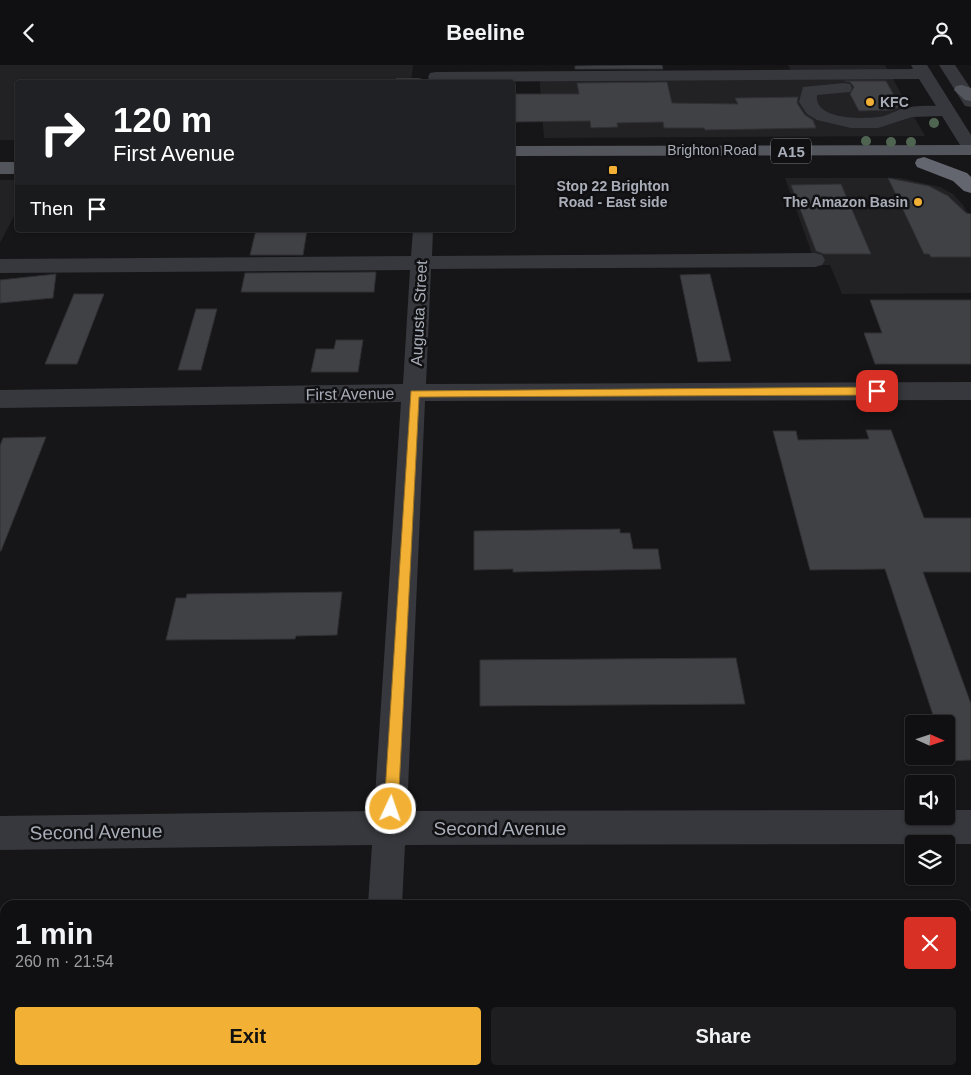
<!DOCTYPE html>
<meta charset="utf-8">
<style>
body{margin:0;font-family:Helvetica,sans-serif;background:#1e1e20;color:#f1f3f6;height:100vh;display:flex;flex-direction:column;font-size:19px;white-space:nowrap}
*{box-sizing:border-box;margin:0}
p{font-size:16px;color:#9c9d9f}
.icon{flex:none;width:28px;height:28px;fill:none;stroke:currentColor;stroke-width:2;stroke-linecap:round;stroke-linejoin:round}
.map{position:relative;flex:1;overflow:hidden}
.details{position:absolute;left:0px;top:835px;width:971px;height:175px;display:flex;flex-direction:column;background:#101012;border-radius:15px 15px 0 0;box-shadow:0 1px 4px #0004,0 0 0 1px #303032}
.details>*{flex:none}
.hud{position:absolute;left:15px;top:15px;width:500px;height:152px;border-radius:5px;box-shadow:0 1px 4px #0004,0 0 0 1px #303032;background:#202124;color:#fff;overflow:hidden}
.needle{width:32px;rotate:93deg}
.fabs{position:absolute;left:905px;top:650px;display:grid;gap:10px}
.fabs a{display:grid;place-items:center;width:50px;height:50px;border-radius:5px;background:#101012;box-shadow:0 1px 4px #0004,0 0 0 1px #303032;font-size:25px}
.pin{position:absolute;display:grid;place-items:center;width:42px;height:42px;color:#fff;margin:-21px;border-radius:10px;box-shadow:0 2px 8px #0006}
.me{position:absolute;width:55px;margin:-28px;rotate:3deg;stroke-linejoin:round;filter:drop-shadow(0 0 4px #0008)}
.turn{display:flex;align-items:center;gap:18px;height:105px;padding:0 15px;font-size:22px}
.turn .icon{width:65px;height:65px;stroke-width:2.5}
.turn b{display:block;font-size:35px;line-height:42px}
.then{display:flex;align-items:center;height:48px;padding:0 15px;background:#0003;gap:10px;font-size:19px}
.round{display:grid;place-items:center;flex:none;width:52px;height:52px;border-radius:5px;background:#1e1e20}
.overview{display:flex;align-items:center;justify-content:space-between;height:85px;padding:0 15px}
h1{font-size:30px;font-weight:700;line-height:38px}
.button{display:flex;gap:10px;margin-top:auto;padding:10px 15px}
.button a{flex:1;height:58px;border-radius:5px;background:#f2b134;color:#111;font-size:20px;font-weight:700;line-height:58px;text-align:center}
.button a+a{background:#1e1e20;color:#f1f3f6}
header{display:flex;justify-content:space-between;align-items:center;height:65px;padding:0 15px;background:#101012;font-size:22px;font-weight:700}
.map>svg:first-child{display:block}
.built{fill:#222225}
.building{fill:#404145;stroke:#303034}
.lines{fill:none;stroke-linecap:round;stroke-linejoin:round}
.minor{fill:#37383d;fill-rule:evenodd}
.major{fill:#53555c;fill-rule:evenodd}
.highway{fill:#63666e;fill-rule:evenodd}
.tree{fill:#506452}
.route{fill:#f2b134;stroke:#9d7322}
.poi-dot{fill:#f2b134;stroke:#111113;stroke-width:2}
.labels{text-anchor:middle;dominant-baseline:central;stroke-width:5;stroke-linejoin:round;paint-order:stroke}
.far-poi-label{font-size:14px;font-weight:bold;fill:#a8adb8;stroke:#111113;text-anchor:start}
.far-street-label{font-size:14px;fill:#a8adb8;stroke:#111113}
.shield{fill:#111113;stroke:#7b7e86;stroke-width:1}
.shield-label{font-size:15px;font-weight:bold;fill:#a8adb8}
.street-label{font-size:16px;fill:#a8adb8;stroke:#111113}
.near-street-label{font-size:19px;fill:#a8adb8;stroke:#111113}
</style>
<header><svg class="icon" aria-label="back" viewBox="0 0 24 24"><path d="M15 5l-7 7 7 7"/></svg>Beeline<svg class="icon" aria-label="person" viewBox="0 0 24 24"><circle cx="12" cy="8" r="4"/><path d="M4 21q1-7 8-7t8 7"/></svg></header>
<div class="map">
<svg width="971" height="1010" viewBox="0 0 971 1010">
<rect width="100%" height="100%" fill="#161618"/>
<g class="built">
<path d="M 0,0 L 413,0 L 411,18 L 18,18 L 17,75 L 0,75 Z"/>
<path d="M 788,0 L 885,0 L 925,71 L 544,73 L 539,8 L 791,6 Z"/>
<path d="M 785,113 L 900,113 L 940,122 L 953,129 L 963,140 L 971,154 L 971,228 L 842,229 L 830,200 L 816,200 Z"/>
<path d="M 0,115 L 18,115 L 17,145 L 0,178 Z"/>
</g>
<g class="building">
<path d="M 631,0 L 662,0 L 663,4 L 575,4 L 575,1 Z"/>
<path d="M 845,16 L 886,16 L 900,41 L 893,45 L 859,46 L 850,29 L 854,22 L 850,17 Z"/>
<path d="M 667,17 L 672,38 L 738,39 L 735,33 L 798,32 L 797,38 L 805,50 L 813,55 L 816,63 L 705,65 L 704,63 L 664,63 L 663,57 L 617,58 L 618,62 L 591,63 L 590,56 L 512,57 L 512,29 L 579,29 L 577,18 Z"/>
<path d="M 888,113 L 929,121 L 948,131 L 966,148 L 971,149 L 971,192 L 931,192 L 929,189 L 924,189 Z"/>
<path d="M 841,119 L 871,189 L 824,189 L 816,186 L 791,120 Z"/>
<path d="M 256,165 L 307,165 L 303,190 L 250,190 Z"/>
<path d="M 376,207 L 374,227 L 241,227 L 245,208 Z"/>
<path d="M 56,209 L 53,233 L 0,238 L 0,215 Z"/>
<path d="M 710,209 L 731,296 L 698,297 L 680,210 Z"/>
<path d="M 74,229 L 104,229 L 77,299 L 45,299 Z"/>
<path d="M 870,235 L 971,235 L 971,299 L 875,299 L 864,268 L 882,268 Z"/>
<path d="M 196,244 L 217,244 L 201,305 L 178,305 Z"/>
<path d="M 336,275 L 363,275 L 358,307 L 311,307 L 316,284 L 334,284 Z"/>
<path d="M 866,365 L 891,365 L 924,453 L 971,453 L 971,507 L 923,507 L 971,639 L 971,695 L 946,696 L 946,659 L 936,659 L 885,504 L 810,505 L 773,366 L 796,366 L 798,375 L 869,374 Z"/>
<path d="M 46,372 L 1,486 L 0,486 L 0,381 L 3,373 Z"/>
<path d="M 620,464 L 620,468 L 630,468 L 633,484 L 658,484 L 661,504 L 513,507 L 513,504 L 474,505 L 474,466 Z"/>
<path d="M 342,527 L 337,570 L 296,571 L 295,574 L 166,575 L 176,533 L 186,533 L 187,529 Z"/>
<path d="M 736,593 L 745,639 L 480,641 L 480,595 Z"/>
</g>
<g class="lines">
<g class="minor">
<path d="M 911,0 L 927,0 L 971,70 L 971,89 L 965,88 L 942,51 L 912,52 L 878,63 L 851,63 L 817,55 L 807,49 L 799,37 L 803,22 L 844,18 L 850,19 L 852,23 L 850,27 L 817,30 C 814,55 862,54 879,52 C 887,51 893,47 901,44 C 912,41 924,40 936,41 L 919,14 L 436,17 L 430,16 L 428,12 L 430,8 L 436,7 L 913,4 Z"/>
<path d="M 939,0 L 955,0 L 971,24 L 971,42 L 965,41 Z"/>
<path d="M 397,13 L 420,13 L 428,18 L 389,18 Z"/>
<path d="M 413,165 L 433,165 L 432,191 L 815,188 L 822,190 L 825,195 L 822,200 L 815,202 L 431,204 L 426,319 L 971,317 L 971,335 L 425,336 L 407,746 L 914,745 L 914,751 L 946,751 L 946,745 L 971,745 L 971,779 L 405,780 L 402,840 L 368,840 L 372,780 L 0,785 L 0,751 L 374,746 L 401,337 L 0,343 L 0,325 L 403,319 L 410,205 L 0,208 L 0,194 L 411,191 Z"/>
<path d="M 357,1005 L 395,1005 L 394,1010 L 356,1010 Z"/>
</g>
<g class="major">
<path d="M 962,20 L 971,23 L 971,36 L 965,35 L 954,25 L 956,21 Z"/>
<path d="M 971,80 L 971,90 L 512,91 L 512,81 Z"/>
<rect x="0" y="97" width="18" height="12"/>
</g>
<path class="highway" d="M 924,92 L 967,108 L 971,112 L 971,128 L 964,126 L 953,116 L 917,102 L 915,98 L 917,94 Z"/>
</g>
<g class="tree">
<circle cx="934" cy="58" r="5"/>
<circle cx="866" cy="76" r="5"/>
<circle cx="891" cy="77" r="5"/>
<circle cx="911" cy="77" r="5"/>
</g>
<path class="route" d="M 877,322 L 882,326 L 877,330 L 419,332 L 398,744 L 396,749 L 391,751 L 386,749 L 384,744 L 411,326 Z"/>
<g class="poi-dot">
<circle cx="870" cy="37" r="5"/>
<rect x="608" y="100" width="10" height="10" rx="2.5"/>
<circle cx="918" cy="137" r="5"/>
</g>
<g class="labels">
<g class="far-poi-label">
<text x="880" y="37">KFC</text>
<text x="613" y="121" text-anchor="middle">Stop 22 Brighton<tspan x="613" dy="16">Road - East side</tspan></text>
<text x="908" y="137" text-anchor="end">The Amazon Basin</text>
</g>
<g class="far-street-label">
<text x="712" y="85">Brighton Road</text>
</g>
<rect class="shield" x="771" y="73.5" width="40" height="25" rx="4"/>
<g class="shield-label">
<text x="791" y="86">A15</text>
</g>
<g class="street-label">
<text transform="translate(419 248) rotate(-87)">Augusta Street</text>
<text transform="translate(350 329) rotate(-1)">First Avenue</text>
</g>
<g class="near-street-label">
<text x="500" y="763">Second Avenue</text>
<text transform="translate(96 767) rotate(-1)">Second Avenue</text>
</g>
</g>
</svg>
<div class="fabs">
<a><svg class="needle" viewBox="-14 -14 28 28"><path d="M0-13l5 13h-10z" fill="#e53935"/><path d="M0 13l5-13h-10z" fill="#9c9d9f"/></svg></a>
<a><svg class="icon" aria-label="sound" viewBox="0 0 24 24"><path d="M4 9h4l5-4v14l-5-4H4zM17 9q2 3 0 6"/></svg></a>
<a><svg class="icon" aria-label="layers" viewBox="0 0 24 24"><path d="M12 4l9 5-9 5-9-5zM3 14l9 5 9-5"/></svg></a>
</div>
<div class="pin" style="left:877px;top:326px;background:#d93025"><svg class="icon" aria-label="arrive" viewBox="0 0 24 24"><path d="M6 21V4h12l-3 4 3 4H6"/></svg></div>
<svg class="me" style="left:391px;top:744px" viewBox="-20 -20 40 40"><circle r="17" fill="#f2b134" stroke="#fff" stroke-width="3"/><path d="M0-11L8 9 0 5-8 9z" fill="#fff"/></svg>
<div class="hud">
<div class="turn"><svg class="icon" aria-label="right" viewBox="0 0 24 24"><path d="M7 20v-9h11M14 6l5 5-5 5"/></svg><div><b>120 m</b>First Avenue</div></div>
<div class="then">Then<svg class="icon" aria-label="arrive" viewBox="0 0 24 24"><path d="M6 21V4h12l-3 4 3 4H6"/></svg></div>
</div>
<section class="details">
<div class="overview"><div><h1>1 min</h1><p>260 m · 21:54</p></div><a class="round" style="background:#d93025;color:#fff"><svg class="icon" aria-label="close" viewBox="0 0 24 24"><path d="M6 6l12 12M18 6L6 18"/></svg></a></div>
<div class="button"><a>Exit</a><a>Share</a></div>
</section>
</div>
